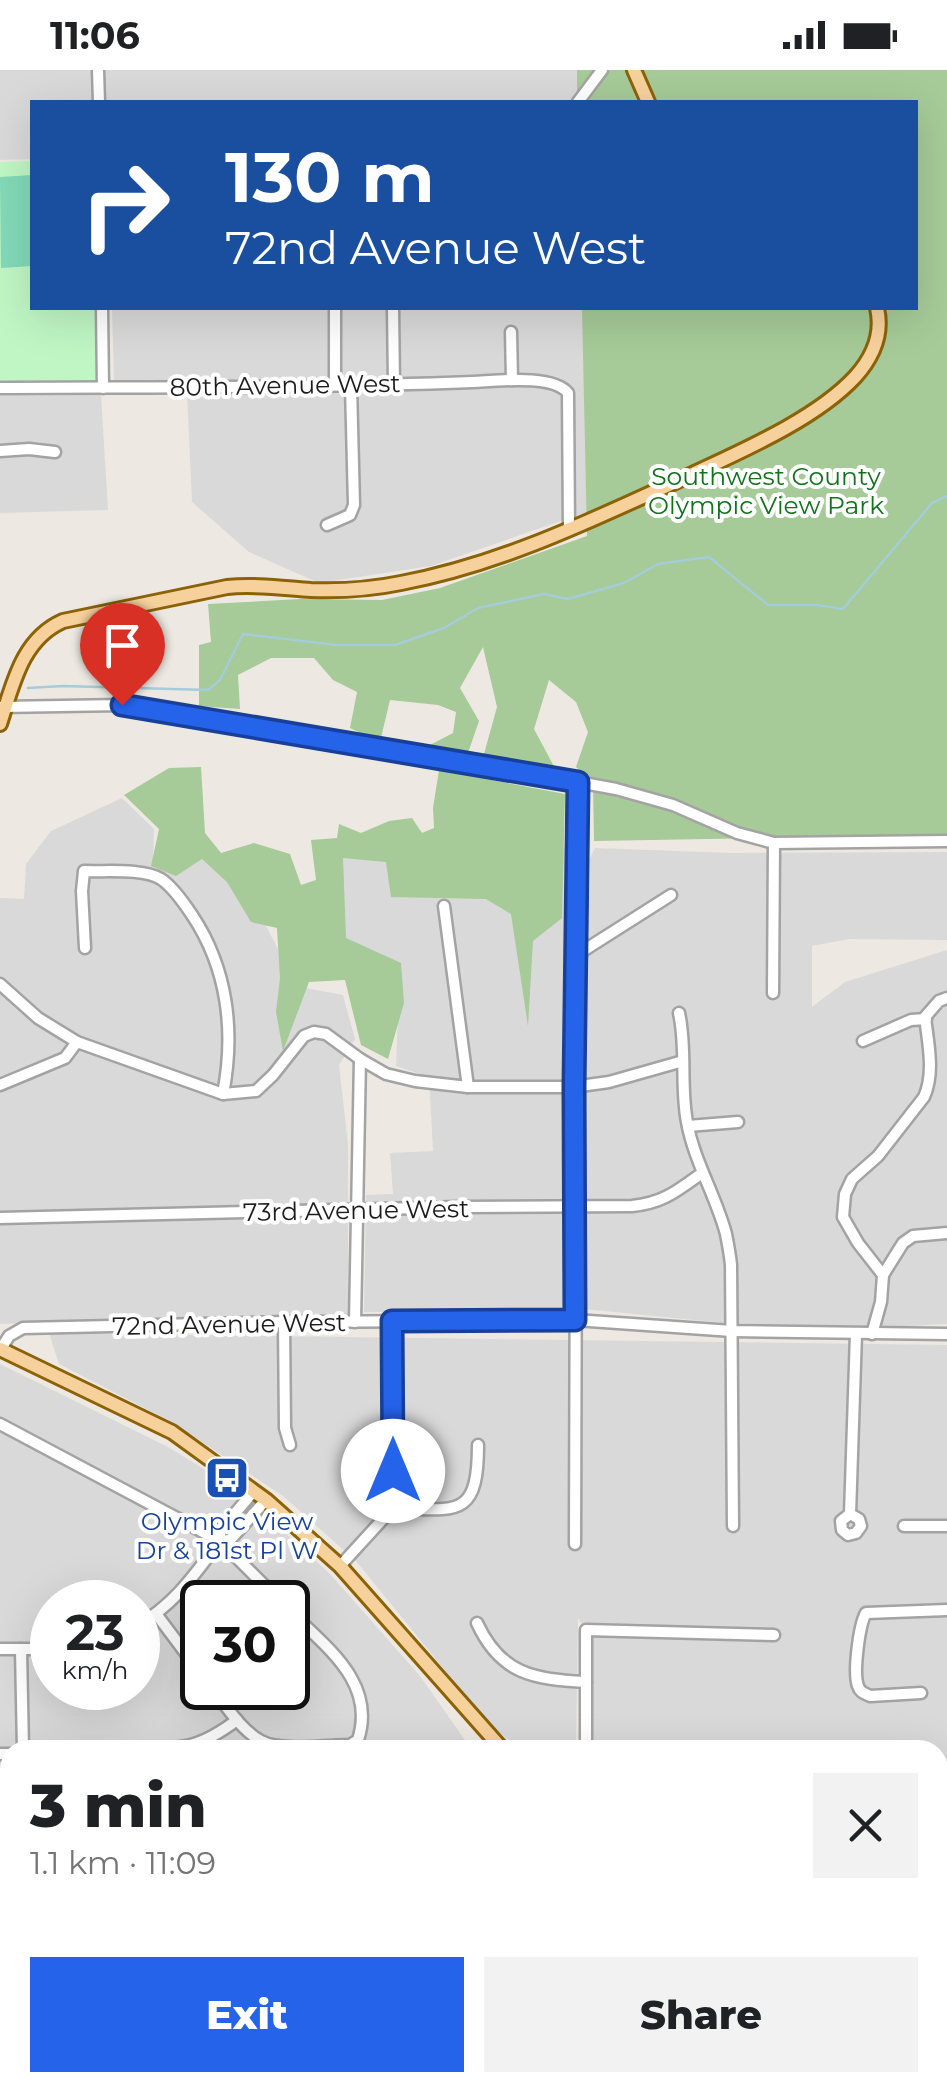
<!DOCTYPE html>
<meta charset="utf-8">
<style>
body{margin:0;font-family:Montserrat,sans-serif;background:#f2f2f2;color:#202124;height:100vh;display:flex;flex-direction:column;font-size:38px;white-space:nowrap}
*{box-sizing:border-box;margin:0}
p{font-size:32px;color:#757577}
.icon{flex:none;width:55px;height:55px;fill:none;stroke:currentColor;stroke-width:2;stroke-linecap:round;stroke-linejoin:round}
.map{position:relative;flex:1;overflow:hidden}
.panel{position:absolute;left:0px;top:1670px;width:948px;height:352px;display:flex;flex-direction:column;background:#fff;border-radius:30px 30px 0 0;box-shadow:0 10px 40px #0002}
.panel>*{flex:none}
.hud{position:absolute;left:30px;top:30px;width:888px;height:210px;border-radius:0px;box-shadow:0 10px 40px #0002;background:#1a4fa0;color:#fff;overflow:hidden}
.speed{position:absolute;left:30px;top:1510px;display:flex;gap:20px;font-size:50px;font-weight:700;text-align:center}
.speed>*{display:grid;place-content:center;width:130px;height:130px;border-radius:50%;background:#fff;box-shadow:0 10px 40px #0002;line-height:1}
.speed small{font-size:25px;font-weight:400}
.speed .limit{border:5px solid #111;border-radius:15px;background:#fff;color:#111}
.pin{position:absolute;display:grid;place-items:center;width:85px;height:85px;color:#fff;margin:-102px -42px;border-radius:50% 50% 50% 0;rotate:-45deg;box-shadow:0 0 10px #0007}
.pin .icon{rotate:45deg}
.me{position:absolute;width:110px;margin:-55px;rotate:0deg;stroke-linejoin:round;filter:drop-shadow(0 0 8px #0008)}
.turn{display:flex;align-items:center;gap:35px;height:210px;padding:0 30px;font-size:45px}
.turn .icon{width:130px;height:130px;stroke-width:2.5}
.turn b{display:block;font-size:70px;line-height:85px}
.round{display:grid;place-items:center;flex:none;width:105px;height:105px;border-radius:0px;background:#f2f2f2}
.headline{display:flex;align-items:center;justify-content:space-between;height:170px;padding:0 30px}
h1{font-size:60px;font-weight:800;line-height:75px}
.action{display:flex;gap:20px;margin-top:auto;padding:20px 30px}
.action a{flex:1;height:115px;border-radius:0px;background:#2563eb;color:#fff;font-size:40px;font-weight:800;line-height:115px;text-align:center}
.action a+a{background:#f2f2f2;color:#202124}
.status{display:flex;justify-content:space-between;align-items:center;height:70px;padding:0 50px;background:#fff;direction:ltr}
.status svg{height:28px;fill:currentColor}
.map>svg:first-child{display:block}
.residential{fill:#dad9d9;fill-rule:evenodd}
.forest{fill:#a6ca98}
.park{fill:#bff6c4}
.pitch{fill:#82d9b8}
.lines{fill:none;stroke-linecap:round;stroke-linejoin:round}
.stream{stroke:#a4ccd9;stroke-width:2.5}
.minor-casing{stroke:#a3a3a3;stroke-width:15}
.major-casing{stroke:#8c6207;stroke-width:18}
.minor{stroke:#fff;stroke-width:10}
.major{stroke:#f7d19c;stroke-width:12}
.route-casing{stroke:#184099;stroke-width:25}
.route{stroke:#2563eb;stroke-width:18}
.labels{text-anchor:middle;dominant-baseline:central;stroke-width:8;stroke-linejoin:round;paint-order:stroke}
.street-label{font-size:25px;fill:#1c1c1c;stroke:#fff}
.park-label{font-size:25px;fill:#10731a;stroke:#fff}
.transit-label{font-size:25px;fill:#164399;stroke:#fff}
</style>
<div class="status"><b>11:06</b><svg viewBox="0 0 49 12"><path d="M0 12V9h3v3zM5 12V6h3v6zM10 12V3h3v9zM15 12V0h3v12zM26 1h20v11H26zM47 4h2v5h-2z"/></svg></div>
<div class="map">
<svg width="947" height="2021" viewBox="0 0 947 2021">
<rect width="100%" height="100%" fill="#ede9e2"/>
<g class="residential">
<path d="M 0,0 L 582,0 L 583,32 L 32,32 L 32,89 L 0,90 Z"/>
<path d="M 112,238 L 583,238 L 587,442 L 431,496 L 319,513 L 249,482 L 192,432 L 187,322 L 530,306 L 114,312 Z"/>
<path d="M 101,325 L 108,440 L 0,443 L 0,326 Z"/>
<path d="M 122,728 L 154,759 L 153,793 L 200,776 L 245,815 L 283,889 L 306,918 L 343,925 L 355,969 L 339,995 L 348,1074 L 348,1244 L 0,1254 L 0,828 L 24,829 L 26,794 L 51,761 Z"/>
<path d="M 533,777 L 566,778 L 570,1241 L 364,1242 L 366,1125 L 393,1124 L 390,1083 L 433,1081 L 429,1007 L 396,996 L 400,897 L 335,874 L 335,784 Z"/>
<path d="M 595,778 L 733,783 L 947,782 L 947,870 L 849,869 L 812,876 L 812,937 L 845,912 L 947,880 L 947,1254 L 887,1257 L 724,1253 L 584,1239 L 588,792 Z"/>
<path d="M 49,1263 L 947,1275 L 947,1728 L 938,1728 L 938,1680 L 592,1680 L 592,1571 L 578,1548 L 576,1680 L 521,1680 L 493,1657 L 460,1619 L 356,1491 L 283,1426 L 170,1351 L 59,1294 Z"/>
<path d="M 0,1294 L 168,1377 L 228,1414 L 265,1444 L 330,1504 L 420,1606 L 472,1680 L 10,1680 L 10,2012 L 938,2012 L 938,1745 L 947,1745 L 947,2021 L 0,2021 ZM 52,1532 L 138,1532 L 138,1618 L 52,1618 ZM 202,1532 L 288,1532 L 288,1618 L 202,1618 Z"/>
</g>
<g class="forest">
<path d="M 577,0 L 947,0 L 947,765 L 594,771 L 593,713 L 576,697 L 588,662 L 576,632 L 549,610 L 534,659 L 557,702 L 484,684 L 497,637 L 483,577 L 460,618 L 479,651 L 468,683 L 430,675 L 453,663 L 456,642 L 438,635 L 390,630 L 380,672 L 350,658 L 357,622 L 333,610 L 314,588 L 271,588 L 238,605 L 240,639 L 199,636 L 199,575 L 211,572 L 208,534 L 301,529 L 382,530 L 440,518 L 587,466 L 582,238 L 915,238 L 915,32 L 577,32 Z"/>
<path d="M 201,697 L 205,763 L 221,783 L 254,773 L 290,784 L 301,815 L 316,810 L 311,770 L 337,768 L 339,754 L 361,763 L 389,751 L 412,748 L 422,763 L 434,758 L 433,738 L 439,700 L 565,724 L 562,848 L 533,871 L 528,956 L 511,844 L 486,829 L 391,827 L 386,792 L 343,788 L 346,868 L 401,893 L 404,933 L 388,989 L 361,975 L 345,910 L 309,912 L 283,981 L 276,942 L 280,908 L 277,858 L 251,852 L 227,812 L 202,789 L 176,806 L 151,796 L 159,759 L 124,725 L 169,698 Z"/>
</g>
<path class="park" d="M 32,91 L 32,238 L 97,238 L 98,315 L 0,313 L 0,92 Z"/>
<path class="pitch" d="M 32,105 L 32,196 L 1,198 L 0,107 Z"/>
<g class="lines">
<path class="stream" d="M 28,618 L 63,616 L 208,620 L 220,610 L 243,564 L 336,575 L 395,575 L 444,558 L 478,538 L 544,524 L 568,529 L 624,513 L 658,494 L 709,487 L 768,535 L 817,535 L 843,539 L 932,433 L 947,426"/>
<defs>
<g id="minor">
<path d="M 98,0 L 99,32"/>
<path d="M 578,32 L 602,0"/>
<path d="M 102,238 L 103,318"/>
<path d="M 335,238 L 335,315"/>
<path d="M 393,238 L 394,315"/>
<path d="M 511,262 L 512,310"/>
<path d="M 0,318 C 158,317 316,318 473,312 C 497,311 553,304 568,323 L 569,460"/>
<path d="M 0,381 L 29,379 L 55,382"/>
<path d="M 327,455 L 350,445 L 354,435 L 351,316"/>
<path d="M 1,637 L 122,635 L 180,643 L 578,712 L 616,719 L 673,735 L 737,763 L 774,773 L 947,771"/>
<path d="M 444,836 L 468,1017"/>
<path d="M 85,878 L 82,821 L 84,801 C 105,802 143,798 161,809 C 173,817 184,833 192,845 C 228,899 235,962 223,1024"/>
<path d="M 575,886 L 671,825"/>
<path d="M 0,914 L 38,948 L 77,972 L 223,1024 L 256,1021 L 273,1005 L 304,966 L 314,962 L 326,964 L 360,989 L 386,1004 L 415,1011 L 468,1017 L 573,1017 L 609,1012 L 683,991"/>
<path d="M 773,923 L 774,773"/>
<path d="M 679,943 C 687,979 680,1016 687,1052 C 694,1091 716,1126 726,1164 C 728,1174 730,1185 731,1195 L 733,1456"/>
<path d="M 863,971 L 911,950 L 926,949"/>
<path d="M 0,1015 L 65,988 L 77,972"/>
<path d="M 688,1056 L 738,1052"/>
<path d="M 0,1148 L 459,1137 L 632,1136 C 663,1133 677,1121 702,1103"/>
<path d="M 883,1205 L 903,1173 L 913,1166 L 947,1163"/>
<path d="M 393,1251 L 393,1438"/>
<path d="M 284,1252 L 285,1358 L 290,1375"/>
<path d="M 355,1252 L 360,989"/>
<path d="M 872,1264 L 881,1232 L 883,1205 L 858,1173 L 843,1147 L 845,1124 L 852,1109 L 878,1086 L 924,1027 C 935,1003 928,973 925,947 L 939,931 L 947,928"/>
<path d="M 1,1279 L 9,1266 L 23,1258 L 284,1252 L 575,1250 L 732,1261 L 947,1264"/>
<path d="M 0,1354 L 220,1471 L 281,1532"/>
<path d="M 850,1444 L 859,1449 L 861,1456 L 856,1463 L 848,1465 L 842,1460 L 841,1451 L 850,1444 L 856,1264"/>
<path d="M 904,1456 L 947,1456"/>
<path d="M 220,1471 L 230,1470 L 266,1430"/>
<path d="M 575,1474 L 576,1135 L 573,1017 L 578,712"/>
<path d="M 340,1496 L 393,1438 C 457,1440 478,1449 478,1375"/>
<path d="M 157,1545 L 202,1605"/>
<path d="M 477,1553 C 501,1605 534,1609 586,1612"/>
<path d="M 138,1555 C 174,1535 195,1504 220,1471 L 220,1461 L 254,1421"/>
<path d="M 0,1579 L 52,1579"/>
<path d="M 21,1579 L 23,1680"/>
<path d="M 212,1618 C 226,1636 241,1660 261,1671 C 281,1682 327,1675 350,1675 L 358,1670 C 377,1611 324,1576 288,1539"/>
<path d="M 921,1623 L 870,1626 C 865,1623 860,1623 858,1616 C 853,1603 859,1555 866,1543 L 947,1540"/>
<path d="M 142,1680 C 186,1678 201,1677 237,1650"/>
<path d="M 586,1680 L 586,1560 L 774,1565"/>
<path d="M 0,1684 L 10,1684"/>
<path d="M 938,1790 L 947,1790"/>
<path d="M 0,1794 L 10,1794"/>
<path d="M 938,1895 L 947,1895"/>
<path d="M 0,1909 L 10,1909"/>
<path d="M 29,2012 L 30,2021"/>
<path d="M 278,2012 L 283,2021"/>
<path d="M 356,2012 L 357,2021"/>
<path d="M 44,2021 L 64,2016"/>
<path d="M 166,2021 L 166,2012"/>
<path d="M 576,2021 L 576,2012"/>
<path d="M 727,2021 L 734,2018 L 947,2013"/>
</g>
<g id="major">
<path d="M 634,0 L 648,32"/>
<path d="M 0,654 C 13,614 22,569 63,551 L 227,517 C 255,514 283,518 311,520 C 341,521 372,519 401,513 C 502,494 594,449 686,407 C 739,382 815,350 855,307 C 873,287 883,264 877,238"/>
<path d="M 0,1279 L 172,1362 L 266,1430 L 340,1496 L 503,1680"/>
<path d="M 938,1734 L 947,1735"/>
</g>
</defs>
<use href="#minor" class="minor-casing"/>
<use href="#major" class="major-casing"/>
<use href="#minor" class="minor"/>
<use href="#major" class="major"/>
</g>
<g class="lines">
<defs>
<path id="route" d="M 122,635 L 578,712 L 574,1017 L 575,1250 L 392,1251 L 393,1401"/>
</defs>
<use href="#route" class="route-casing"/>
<use href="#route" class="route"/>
</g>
<defs>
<symbol id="bus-square" viewBox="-11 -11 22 22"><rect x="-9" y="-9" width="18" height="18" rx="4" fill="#1a4fb4" stroke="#fff"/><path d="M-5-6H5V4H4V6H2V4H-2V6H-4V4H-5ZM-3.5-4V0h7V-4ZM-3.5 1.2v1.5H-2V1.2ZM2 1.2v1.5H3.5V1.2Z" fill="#fff"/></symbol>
</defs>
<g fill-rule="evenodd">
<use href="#bus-square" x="202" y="1383" width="50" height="50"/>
</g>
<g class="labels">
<g class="street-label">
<text transform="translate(285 315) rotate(-1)">80th Avenue West</text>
<text transform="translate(356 1140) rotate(-1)">73rd Avenue West</text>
<text transform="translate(229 1254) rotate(-1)">72nd Avenue West</text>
</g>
<g class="park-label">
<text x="766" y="406">Southwest County<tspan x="766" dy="29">Olympic View Park</tspan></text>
</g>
<g class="transit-label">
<text x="227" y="1451">Olympic View<tspan x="227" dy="29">Dr &amp; 181st Pl W</tspan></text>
</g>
</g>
</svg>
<div class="speed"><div>23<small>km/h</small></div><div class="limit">30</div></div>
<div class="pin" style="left:122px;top:635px;background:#d93025"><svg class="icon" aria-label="arrive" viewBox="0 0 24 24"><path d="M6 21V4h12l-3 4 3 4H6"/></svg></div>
<svg class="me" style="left:393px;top:1401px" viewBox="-20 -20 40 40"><circle r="19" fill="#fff"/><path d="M0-13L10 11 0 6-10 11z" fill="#2563eb"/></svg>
<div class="hud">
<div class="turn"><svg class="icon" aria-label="right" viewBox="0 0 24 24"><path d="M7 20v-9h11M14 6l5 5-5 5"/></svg><div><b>130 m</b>72nd Avenue West</div></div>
</div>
<section class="panel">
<div class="headline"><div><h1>3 min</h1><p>1.1 km · 11:09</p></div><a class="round"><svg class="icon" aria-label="close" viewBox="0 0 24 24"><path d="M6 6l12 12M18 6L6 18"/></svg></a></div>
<div class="action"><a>Exit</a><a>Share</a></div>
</section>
</div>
